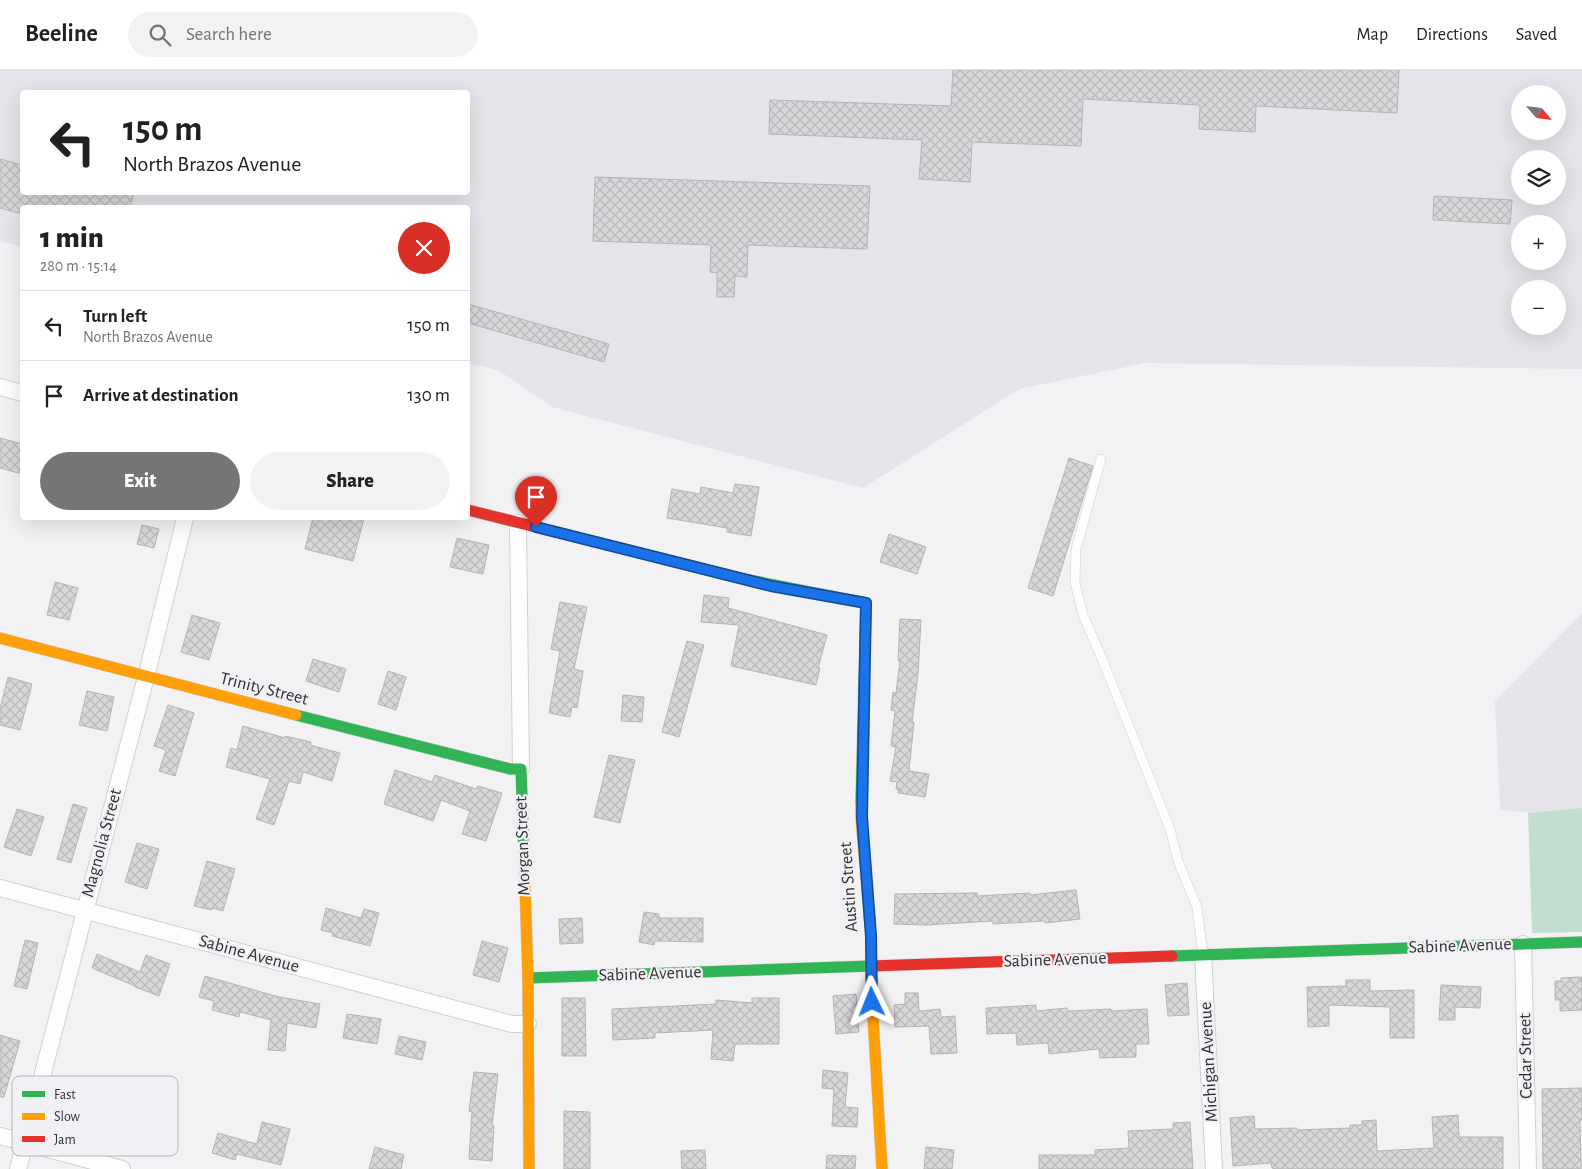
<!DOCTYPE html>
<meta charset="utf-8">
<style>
body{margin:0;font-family:"Alegreya Sans",sans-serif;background:#f2f2f2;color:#202124;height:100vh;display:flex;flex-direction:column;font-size:19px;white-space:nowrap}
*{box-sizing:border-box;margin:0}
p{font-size:16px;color:#757577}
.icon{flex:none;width:28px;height:28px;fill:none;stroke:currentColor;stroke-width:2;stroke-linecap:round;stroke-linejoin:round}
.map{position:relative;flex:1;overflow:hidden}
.panel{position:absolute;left:20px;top:135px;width:450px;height:315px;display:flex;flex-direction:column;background:#fff;border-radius:5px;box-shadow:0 5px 20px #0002}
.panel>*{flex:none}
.banner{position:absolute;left:20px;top:20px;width:450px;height:105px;border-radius:5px;box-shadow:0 5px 20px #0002;background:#fff;color:#202124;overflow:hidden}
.needle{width:32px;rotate:118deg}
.fabs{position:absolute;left:1511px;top:15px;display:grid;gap:10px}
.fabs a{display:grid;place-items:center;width:55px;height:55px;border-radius:50%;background:#fff;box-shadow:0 5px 20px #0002;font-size:25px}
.pin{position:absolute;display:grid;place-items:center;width:42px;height:42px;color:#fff;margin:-51px -21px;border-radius:50% 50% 50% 0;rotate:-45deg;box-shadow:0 0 5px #0007}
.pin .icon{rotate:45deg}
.me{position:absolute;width:55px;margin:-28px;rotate:358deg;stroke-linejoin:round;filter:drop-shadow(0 0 4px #0008)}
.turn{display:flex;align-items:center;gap:18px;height:105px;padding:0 20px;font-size:22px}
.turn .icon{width:65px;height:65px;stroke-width:2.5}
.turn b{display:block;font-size:35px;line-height:42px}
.round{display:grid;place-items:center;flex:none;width:52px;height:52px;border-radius:26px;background:#f2f2f2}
.summary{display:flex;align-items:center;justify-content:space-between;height:85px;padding:0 20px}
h1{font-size:30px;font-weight:800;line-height:38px}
.cta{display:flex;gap:10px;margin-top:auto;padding:10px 20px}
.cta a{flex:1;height:58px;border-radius:30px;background:#757577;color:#fff;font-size:20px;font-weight:800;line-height:58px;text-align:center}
.cta a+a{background:#f2f2f2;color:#202124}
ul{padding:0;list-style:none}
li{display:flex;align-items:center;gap:15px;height:70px;padding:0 20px;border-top:1px solid #e0e0e0}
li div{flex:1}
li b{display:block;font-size:19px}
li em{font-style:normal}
header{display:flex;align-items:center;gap:30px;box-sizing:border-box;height:70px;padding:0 25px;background:#fff;border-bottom:1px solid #e0e0e0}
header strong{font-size:24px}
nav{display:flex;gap:28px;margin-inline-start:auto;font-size:18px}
.search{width:350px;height:45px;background:#f2f2f2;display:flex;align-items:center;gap:12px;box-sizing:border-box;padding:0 18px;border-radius:28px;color:#757577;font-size:19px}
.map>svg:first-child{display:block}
.built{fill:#e4e4ea;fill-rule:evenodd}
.grass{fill:#c2decf}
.building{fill:url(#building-cross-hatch);stroke:#b5b5b6}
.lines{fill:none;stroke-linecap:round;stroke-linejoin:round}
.lane-casing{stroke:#d0d0d2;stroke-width:10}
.street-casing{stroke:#d0d0d2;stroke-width:18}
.fast-casing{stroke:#d0d0d2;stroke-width:12}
.slow-casing{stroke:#d0d0d2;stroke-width:12}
.jam-casing{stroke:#d0d0d2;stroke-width:12}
.lane{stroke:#fdfdfd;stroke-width:9}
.street{stroke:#fdfdfd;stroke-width:16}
.fast{stroke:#30b455;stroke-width:11}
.slow{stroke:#ff9f0a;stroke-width:11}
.jam{stroke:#e5322d;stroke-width:11}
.route-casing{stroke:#114b97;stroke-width:12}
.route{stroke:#1a73e8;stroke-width:9}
.labels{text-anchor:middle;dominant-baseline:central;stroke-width:4.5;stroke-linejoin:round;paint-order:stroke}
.street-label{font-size:18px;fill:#323234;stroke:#f1f1f5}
.key{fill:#f1f1f5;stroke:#b8b8bb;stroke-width:1}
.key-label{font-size:14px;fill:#323234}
</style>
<header>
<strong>Beeline</strong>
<div class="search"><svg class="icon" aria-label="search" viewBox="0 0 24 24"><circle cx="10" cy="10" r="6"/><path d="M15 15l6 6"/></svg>Search here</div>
<nav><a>Map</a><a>Directions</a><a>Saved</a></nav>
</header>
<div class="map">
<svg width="1582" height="1099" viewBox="0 0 1582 1099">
<defs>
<pattern id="building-cross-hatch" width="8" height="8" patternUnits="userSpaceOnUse" patternTransform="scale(1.25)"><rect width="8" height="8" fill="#d8d8da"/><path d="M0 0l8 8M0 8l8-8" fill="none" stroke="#bababc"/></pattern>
</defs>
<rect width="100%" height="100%" fill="#f2f2f4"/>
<g class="built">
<path d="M 0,0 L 1582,0 L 1582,299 L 1146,293 L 1019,319 L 863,418 L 552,337 L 498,300 L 468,293 L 468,138 L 22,138 L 22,177 L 0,171 ZM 22,22 L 468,22 L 468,122 L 22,122 ZM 1520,24 L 1558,24 L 1558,61 L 1520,61 ZM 1520,89 L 1558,89 L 1558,126 L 1520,126 ZM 1520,154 L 1558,154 L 1558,191 L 1520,191 ZM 1520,219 L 1558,219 L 1558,256 L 1520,256 Z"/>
<path d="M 1582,543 L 1582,738 L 1528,743 L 1500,739 L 1495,631 Z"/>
</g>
<path class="grass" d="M 1582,738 L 1582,862 L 1532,863 L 1528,743 Z"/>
<g class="building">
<path d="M 953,0 L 1399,0 L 1397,43 L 1256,36 L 1255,62 L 1199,59 L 1200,35 L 1083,29 L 1081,76 L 972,72 L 970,112 L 919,109 L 922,70 L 769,64 L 770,30 L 951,36 Z"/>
<path d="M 0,89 L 22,95 L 22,122 L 134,122 L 130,138 L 22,138 L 22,144 L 0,138 Z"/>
<path d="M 595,107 L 870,116 L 867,179 L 748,175 L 747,207 L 735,206 L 734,227 L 717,227 L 717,203 L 710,202 L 711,175 L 593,171 Z"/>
<path d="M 1434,126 L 1512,130 L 1510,154 L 1433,150 Z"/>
<path d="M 468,234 L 609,274 L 604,292 L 468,253 Z"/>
<path d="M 0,368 L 22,374 L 22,404 L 0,398 Z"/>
<path d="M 1069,388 L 1093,396 L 1053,526 L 1028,518 Z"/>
<path d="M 735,414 L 759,417 L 751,466 L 727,462 L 727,458 L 667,448 L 672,419 L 700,424 L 701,417 L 733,423 Z"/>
<path d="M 313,448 L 364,448 L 353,491 L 305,479 Z"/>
<path d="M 142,455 L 159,459 L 154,478 L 137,474 Z"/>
<path d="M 889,464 L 926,477 L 917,504 L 880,492 Z"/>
<path d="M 457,468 L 489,475 L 483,504 L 450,497 Z"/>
<path d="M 55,512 L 78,518 L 69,550 L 47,545 Z"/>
<path d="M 704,525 L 729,528 L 728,538 L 827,565 L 818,598 L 820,598 L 816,615 L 731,596 L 739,555 L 701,552 Z"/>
<path d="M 560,532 L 587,537 L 574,599 L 583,601 L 577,638 L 572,637 L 570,647 L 549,643 L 560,581 L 551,579 Z"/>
<path d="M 192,545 L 220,553 L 209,590 L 181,582 Z"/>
<path d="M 900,549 L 921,550 L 918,604 L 912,652 L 914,652 L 909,701 L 929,704 L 925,727 L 898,723 L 899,720 L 896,719 L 897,712 L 890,711 L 896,677 L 891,676 L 895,641 L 891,640 L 893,622 L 896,623 L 900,591 L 898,591 Z"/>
<path d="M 687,571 L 704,575 L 679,667 L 662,662 Z"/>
<path d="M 313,589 L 346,599 L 339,622 L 306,611 Z"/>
<path d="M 388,601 L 406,607 L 396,640 L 378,634 Z"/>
<path d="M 8,607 L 32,614 L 20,660 L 0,655 L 0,639 Z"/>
<path d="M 87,621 L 114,627 L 107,661 L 79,655 Z"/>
<path d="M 623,625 L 644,627 L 642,652 L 621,651 Z"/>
<path d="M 168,635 L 194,643 L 175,706 L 159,701 L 166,680 L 154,676 Z"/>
<path d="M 243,656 L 285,668 L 285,666 L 311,672 L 310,675 L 340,683 L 332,711 L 303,702 L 300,714 L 289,711 L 274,755 L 256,749 L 270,709 L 226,697 L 231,678 L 237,680 Z"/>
<path d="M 609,685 L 635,690 L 620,753 L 594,747 Z"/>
<path d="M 395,700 L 432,712 L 435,705 L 476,719 L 478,716 L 502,723 L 486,771 L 462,764 L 470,741 L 441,730 L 433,751 L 384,734 Z"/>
<path d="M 73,734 L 87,738 L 71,793 L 57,789 Z"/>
<path d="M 17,739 L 44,747 L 31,786 L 4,777 Z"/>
<path d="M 137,773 L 159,779 L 147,819 L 125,812 Z"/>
<path d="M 207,791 L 235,799 L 223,841 L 212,838 L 212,840 L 194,836 Z"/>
<path d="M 1076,820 L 1080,849 L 1045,853 L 1045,851 L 993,854 L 993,851 L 926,855 L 894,854 L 895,824 L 977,823 L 977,826 L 1030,823 L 1030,825 Z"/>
<path d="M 326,838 L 361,848 L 364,839 L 379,843 L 370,876 L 332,866 L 333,863 L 321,860 Z"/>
<path d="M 644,842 L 659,844 L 659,848 L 703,848 L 703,872 L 655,871 L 654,875 L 639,872 Z"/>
<path d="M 582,848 L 583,873 L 560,874 L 559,849 Z"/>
<path d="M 25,870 L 38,873 L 27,919 L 14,916 Z"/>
<path d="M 482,871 L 508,878 L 499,912 L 473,905 Z"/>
<path d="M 97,884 L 140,902 L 146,885 L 170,894 L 159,926 L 135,917 L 135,916 L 92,898 Z"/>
<path d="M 205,906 L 279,927 L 320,934 L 316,958 L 287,953 L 285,981 L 268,980 L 271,950 L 240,942 L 239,947 L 212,940 L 214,931 L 199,927 Z"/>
<path d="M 1582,907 L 1582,940 L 1560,941 L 1560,930 L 1555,930 L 1555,911 L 1561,911 L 1561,908 Z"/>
<path d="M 1346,910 L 1370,910 L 1370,921 L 1414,920 L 1414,968 L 1390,968 L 1390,937 L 1329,935 L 1329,956 L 1308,957 L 1307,917 L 1346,916 Z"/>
<path d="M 1187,913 L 1189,945 L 1168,946 L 1165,915 Z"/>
<path d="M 1441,915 L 1481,917 L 1480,938 L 1455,937 L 1455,950 L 1439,950 Z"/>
<path d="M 905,923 L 918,923 L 919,941 L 940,939 L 941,947 L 955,946 L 957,983 L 931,984 L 929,956 L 895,957 L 894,935 L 905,934 Z"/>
<path d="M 856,924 L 859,962 L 836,964 L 833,926 Z"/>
<path d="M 562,928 L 585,928 L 586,986 L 562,986 Z"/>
<path d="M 752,928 L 779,928 L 779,974 L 735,974 L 733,991 L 711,989 L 713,960 L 655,963 L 655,968 L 613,970 L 612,939 L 716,934 L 716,930 L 752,933 Z"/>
<path d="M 1036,935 L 1036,941 L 1067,938 L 1068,941 L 1111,939 L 1111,941 L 1147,939 L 1149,974 L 1136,974 L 1136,987 L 1100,988 L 1099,979 L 1049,984 L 1048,973 L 1017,975 L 1016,963 L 987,964 L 986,938 Z"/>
<path d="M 347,944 L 381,949 L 377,974 L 343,968 Z"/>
<path d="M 0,965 L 20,971 L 4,1027 L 0,1027 Z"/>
<path d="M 399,966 L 426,972 L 422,990 L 395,984 Z"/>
<path d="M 823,1000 L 848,1003 L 845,1037 L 858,1038 L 857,1057 L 832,1056 L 834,1019 L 822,1018 Z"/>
<path d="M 474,1002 L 498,1004 L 492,1056 L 494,1056 L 492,1091 L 469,1089 L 472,1042 L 469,1041 Z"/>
<path d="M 1582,1018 L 1582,1050 L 1580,1050 L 1581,1099 L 1543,1099 L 1542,1019 Z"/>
<path d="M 564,1041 L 590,1042 L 590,1099 L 564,1099 Z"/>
<path d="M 1458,1045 L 1459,1067 L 1503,1067 L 1503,1099 L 1277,1099 L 1272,1098 L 1271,1093 L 1233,1096 L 1230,1048 L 1254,1046 L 1255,1059 L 1297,1058 L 1297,1060 L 1350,1058 L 1350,1055 L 1362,1055 L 1362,1051 L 1376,1050 L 1377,1081 L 1434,1078 L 1432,1047 Z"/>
<path d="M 262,1052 L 290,1059 L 281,1095 L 237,1084 L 235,1090 L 212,1083 L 218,1063 L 257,1074 Z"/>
<path d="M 1190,1052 L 1193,1099 L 1039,1099 L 1039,1085 L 1095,1085 L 1095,1080 L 1129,1078 L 1128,1061 L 1173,1059 L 1173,1053 Z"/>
<path d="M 375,1077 L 404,1085 L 401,1099 L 369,1099 Z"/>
<path d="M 926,1077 L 954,1080 L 952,1099 L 924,1099 Z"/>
<path d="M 705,1080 L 706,1099 L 682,1099 L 681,1081 Z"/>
<path d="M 827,1085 L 856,1086 L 855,1099 L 826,1099 Z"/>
</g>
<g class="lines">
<defs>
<path id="lane" d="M 1101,389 L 1076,479 L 1075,512 L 1083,545 L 1103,591 L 1170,759 L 1178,791 L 1197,837 L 1203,884"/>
<g id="street">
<path d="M 0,317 L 22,323"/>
<path d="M 518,453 L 521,699"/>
<path d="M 0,818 L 512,954 L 528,954"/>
<path d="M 1523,874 L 1528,1099"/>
<path d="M 1203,885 L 1214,1099"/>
<path d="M 0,1066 L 122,1099"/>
<path d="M 18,1099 L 146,607 L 185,448"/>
</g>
<g id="fast">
<path d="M 749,510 L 866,533 L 861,733"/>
<path d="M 296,645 L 510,699 L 521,699 L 524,783"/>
<path d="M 1172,886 L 1582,872"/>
<path d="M 528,908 L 871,896"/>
</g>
<g id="slow">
<path d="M 0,568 L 296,645"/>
<path d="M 861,733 L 861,747 L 871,866 L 871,914 L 882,1099"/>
<path d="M 524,783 L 528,908 L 529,1099"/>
</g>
<g id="jam">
<path d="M 468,440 L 749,510"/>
<path d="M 871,896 L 1172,886"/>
</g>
</defs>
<use href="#lane" class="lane-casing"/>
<use href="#street" class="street-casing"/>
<use href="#fast" class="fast-casing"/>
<use href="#slow" class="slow-casing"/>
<use href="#jam" class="jam-casing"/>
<use href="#lane" class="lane"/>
<use href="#street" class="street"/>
<use href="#fast" class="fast"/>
<use href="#slow" class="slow"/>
<use href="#jam" class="jam"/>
</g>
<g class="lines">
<defs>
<path id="route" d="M 536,457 L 771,516 L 866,533 L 862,747 L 871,866 L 872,932"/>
</defs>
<use href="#route" class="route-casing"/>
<use href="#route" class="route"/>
</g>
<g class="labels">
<g class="street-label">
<text transform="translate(264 619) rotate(14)">Trinity Street</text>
<text transform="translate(102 773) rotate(-75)">Magnolia Street</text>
<text transform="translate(523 776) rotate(-92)">Morgan Street</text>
<text transform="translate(849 817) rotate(-94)">Austin Street</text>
<text transform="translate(1460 876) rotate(-2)">Sabine Avenue</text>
<text transform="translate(249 884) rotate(15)">Sabine Avenue</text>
<text transform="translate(1055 890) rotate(-2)">Sabine Avenue</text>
<text transform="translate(650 904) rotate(-2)">Sabine Avenue</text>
<text transform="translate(1526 986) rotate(-91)">Cedar Street</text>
<text transform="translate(1209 992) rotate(-93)">Michigan Avenue</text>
</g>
</g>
<rect x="12" y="1006" width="166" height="80" rx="8" class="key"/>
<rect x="22" y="1021" width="23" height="6" fill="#30b455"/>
<rect x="22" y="1043" width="23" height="7" fill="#ff9f0a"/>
<rect x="22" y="1066" width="23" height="6" fill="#e5322d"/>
<g class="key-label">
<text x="54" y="1029">Fast</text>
<text x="54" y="1051">Slow</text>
<text x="54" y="1074">Jam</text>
</g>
</svg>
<div class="fabs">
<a><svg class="needle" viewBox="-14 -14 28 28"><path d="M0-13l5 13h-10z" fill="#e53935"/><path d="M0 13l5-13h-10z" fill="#757577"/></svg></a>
<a><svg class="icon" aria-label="layers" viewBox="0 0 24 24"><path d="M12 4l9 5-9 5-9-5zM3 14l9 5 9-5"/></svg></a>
<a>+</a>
<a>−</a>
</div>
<div class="pin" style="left:536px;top:457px;background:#d93025"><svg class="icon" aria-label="arrive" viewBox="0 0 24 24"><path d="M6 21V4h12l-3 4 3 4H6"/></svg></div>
<svg class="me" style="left:872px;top:932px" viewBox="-20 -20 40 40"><path d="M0-17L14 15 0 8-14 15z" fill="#1a73e8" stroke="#fff" stroke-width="4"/></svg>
<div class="banner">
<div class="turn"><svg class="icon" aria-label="left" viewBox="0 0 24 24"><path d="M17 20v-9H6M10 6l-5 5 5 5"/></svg><div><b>150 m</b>North Brazos Avenue</div></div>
</div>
<section class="panel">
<div class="summary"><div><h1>1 min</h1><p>280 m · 15:14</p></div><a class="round" style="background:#d93025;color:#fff"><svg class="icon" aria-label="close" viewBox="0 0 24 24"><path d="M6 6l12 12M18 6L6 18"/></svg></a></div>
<ul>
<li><svg class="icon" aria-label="left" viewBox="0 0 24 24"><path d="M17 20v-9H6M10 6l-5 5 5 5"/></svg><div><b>Turn left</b><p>North Brazos Avenue</p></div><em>150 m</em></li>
<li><svg class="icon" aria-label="arrive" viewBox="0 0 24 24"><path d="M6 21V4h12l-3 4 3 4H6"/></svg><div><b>Arrive at destination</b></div><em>130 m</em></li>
</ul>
<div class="cta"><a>Exit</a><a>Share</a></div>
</section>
</div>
